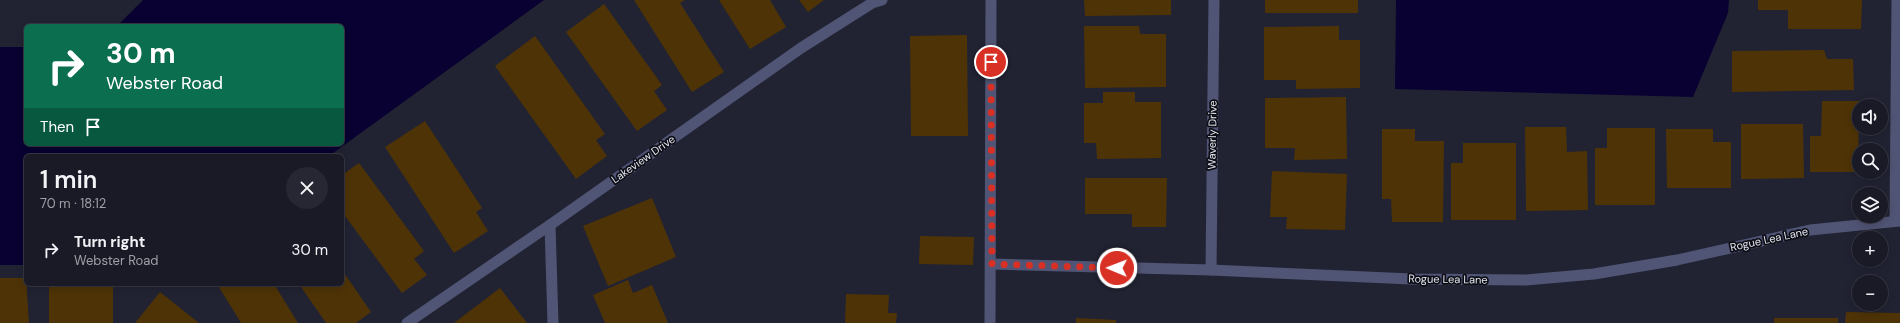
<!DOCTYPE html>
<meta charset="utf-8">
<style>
body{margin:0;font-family:"DM Sans",sans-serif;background:#262732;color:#f1f3f6;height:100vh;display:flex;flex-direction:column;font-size:15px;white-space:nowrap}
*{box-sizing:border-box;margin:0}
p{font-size:13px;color:#9fa1a7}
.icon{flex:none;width:22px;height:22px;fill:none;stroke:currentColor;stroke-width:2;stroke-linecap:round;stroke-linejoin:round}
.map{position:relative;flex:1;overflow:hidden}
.details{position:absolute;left:24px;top:154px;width:320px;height:132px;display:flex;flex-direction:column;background:#191a26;border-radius:6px;box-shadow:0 2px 10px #0003,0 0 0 1px #373843}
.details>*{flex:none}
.banner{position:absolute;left:24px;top:24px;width:320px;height:122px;border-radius:6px;box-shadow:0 2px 10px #0003,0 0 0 1px #373843;background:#0b6e4f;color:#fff;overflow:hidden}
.fabs{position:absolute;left:1852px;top:99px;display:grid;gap:8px}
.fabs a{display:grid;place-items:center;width:36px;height:36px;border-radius:50%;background:#191a26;box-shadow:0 2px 10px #0003,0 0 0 1px #373843;font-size:20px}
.pin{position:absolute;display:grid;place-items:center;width:34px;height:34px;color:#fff;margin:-17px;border:2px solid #fff;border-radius:50%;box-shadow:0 1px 4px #0007}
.me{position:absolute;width:44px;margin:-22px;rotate:271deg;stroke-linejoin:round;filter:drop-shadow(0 0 3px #0008)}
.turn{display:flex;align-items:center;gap:14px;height:84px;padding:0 16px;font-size:18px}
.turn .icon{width:52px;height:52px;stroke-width:2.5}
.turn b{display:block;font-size:28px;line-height:34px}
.then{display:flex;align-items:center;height:38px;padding:0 16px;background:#0003;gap:8px;font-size:15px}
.round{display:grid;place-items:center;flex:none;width:42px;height:42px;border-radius:21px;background:#262732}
.headline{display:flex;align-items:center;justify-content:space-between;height:68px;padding:0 16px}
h1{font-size:24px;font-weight:600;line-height:30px}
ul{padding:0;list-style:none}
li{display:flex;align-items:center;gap:12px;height:56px;padding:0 16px}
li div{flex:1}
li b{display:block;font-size:15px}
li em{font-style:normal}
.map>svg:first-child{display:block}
.water{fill:#080132}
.building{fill:#4e3306}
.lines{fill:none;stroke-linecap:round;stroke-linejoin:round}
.minor{stroke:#515575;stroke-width:11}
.route{stroke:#d93025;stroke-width:7;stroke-dasharray:0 12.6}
.labels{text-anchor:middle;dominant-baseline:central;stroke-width:3.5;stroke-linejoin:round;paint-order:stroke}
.street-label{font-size:11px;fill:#e5e7f2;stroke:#0c0d14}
</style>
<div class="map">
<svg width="1900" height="323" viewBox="0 0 1900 323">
<rect width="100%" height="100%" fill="#212333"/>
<g class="water">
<path d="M 143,0 L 544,0 L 329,156 L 26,156 L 26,265 L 0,265 L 0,47 L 26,47 L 26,144 L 342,144 L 342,26 L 117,26 Z"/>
<path d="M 1396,0 L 1729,0 L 1728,13 L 1693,97 L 1395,89 Z"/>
</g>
<g class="building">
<path d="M 634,0 L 685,0 L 680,3 L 724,72 L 692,92 Z"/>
<path d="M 719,0 L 770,0 L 786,27 L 750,49 Z"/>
<path d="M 799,0 L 824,0 L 808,12 Z"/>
<path d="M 1084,0 L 1171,0 L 1171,15 L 1085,16 Z"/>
<rect x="1265" y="0" width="93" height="13"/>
<path d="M 1758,0 L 1862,0 L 1861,29 L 1788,29 L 1788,10 L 1758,10 Z"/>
<path d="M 604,4 L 662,85 L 654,91 L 667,110 L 637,131 L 566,32 Z"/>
<path d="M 1084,26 L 1139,26 L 1140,34 L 1166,34 L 1166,87 L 1085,88 Z"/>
<path d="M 1339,26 L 1339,40 L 1360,40 L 1360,88 L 1296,89 L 1296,80 L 1264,80 L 1264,27 Z"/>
<path d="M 967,35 L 968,136 L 911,136 L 910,36 Z"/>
<path d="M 535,36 L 605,134 L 596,140 L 607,156 L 576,179 L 495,66 Z"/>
<path d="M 1824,50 L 1827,59 L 1853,59 L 1854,90 L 1732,92 L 1732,51 Z"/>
<path d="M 1103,92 L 1135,92 L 1135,102 L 1161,102 L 1161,158 L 1097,159 L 1096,143 L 1084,143 L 1084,103 L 1103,103 Z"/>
<path d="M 1346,97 L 1347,159 L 1294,160 L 1295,148 L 1265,148 L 1265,98 Z"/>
<path d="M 1822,101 L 1859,101 L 1858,172 L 1810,172 L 1810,136 L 1821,136 Z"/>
<path d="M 425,121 L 482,208 L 476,212 L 488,231 L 454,253 L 385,147 Z"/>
<path d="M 1741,124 L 1803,124 L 1804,178 L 1741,179 Z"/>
<path d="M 1525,127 L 1566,127 L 1567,152 L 1587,151 L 1588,210 L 1526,211 Z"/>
<path d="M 1607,128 L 1655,128 L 1655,205 L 1595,205 L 1595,148 L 1607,148 Z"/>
<path d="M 1382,129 L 1415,129 L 1415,141 L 1444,141 L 1443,222 L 1392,222 L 1391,199 L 1382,199 Z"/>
<path d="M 1666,129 L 1713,129 L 1713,142 L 1731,142 L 1731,188 L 1667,188 Z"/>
<path d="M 1463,143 L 1516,143 L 1516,220 L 1451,220 L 1451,163 L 1463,163 Z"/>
<path d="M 359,163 L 424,251 L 414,259 L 427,275 L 402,293 L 342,212 L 342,175 Z"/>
<path d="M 1272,171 L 1347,174 L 1345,230 L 1286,229 L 1287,217 L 1270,217 Z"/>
<path d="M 1085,178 L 1167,178 L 1166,227 L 1132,227 L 1132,214 L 1085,214 Z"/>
<path d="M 652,198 L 676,257 L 608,286 L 583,226 Z"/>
<path d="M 920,236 L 974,237 L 973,265 L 919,264 Z"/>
<path d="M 342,270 L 371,312 L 356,323 L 326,323 L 299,284 L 342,284 Z"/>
<path d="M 0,278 L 26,278 L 29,323 L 0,323 Z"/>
<path d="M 628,280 L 633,293 L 652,285 L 668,323 L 605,323 L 593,295 Z"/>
<rect x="49" y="284" width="64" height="39"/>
<path d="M 217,284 L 274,284 L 298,323 L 241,323 Z"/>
<path d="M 500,288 L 527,323 L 454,323 Z"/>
<path d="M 160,292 L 199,323 L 135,323 Z"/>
<path d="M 846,294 L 889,295 L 888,313 L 897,313 L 896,323 L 845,323 Z"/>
<path d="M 1846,312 L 1900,313 L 1900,323 L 1845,323 Z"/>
<path d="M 1076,318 L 1116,320 L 1116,323 L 1076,323 Z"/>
<rect x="1774" y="318" width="64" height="5"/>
</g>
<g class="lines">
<g class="minor">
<path d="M 1895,221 L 1897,0"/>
<path d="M 550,225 L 553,323"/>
<path d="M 992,264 L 1211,270 L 1411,279 L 1526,280 L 1594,274 L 1677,260 L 1810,230 L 1900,221"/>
<path d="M 1211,270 L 1214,0"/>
<path d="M 407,323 L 550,225 L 801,48 L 872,3 L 882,0"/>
<path d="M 990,323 L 991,0"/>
</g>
</g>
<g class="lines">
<path class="route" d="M 991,62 L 992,264 L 1117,268"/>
</g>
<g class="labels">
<g class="street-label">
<text transform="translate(1212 135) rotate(-89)">Waverly Drive</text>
<text transform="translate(643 159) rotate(-35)">Lakeview Drive</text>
<text transform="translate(1769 239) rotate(-12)">Rogue Lea Lane</text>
<text transform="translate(1448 279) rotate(1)">Rogue Lea Lane</text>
</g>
</g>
</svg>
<div class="fabs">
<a><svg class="icon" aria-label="sound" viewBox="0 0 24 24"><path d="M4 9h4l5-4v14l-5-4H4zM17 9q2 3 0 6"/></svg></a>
<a><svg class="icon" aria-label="search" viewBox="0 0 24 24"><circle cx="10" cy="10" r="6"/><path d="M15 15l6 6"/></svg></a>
<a><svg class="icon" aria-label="layers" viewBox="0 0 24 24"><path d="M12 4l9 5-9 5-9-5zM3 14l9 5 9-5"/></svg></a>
<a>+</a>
<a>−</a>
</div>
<div class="pin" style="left:991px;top:62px;background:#d93025"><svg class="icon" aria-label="arrive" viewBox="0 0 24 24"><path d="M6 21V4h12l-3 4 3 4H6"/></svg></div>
<svg class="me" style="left:1117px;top:268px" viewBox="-20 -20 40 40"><circle r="17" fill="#d93025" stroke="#fff" stroke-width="3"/><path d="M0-11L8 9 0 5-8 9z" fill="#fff"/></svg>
<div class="banner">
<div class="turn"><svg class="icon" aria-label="right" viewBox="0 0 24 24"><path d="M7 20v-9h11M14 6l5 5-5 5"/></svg><div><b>30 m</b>Webster Road</div></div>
<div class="then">Then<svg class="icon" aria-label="arrive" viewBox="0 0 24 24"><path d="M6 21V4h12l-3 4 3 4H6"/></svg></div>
</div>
<section class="details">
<div class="headline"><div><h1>1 min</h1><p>70 m · 18:12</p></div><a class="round"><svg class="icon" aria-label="close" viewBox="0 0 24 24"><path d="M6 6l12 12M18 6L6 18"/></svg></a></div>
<ul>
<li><svg class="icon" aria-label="right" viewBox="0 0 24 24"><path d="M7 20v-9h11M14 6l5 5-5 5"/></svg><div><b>Turn right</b><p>Webster Road</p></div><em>30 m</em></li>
</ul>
</section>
</div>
